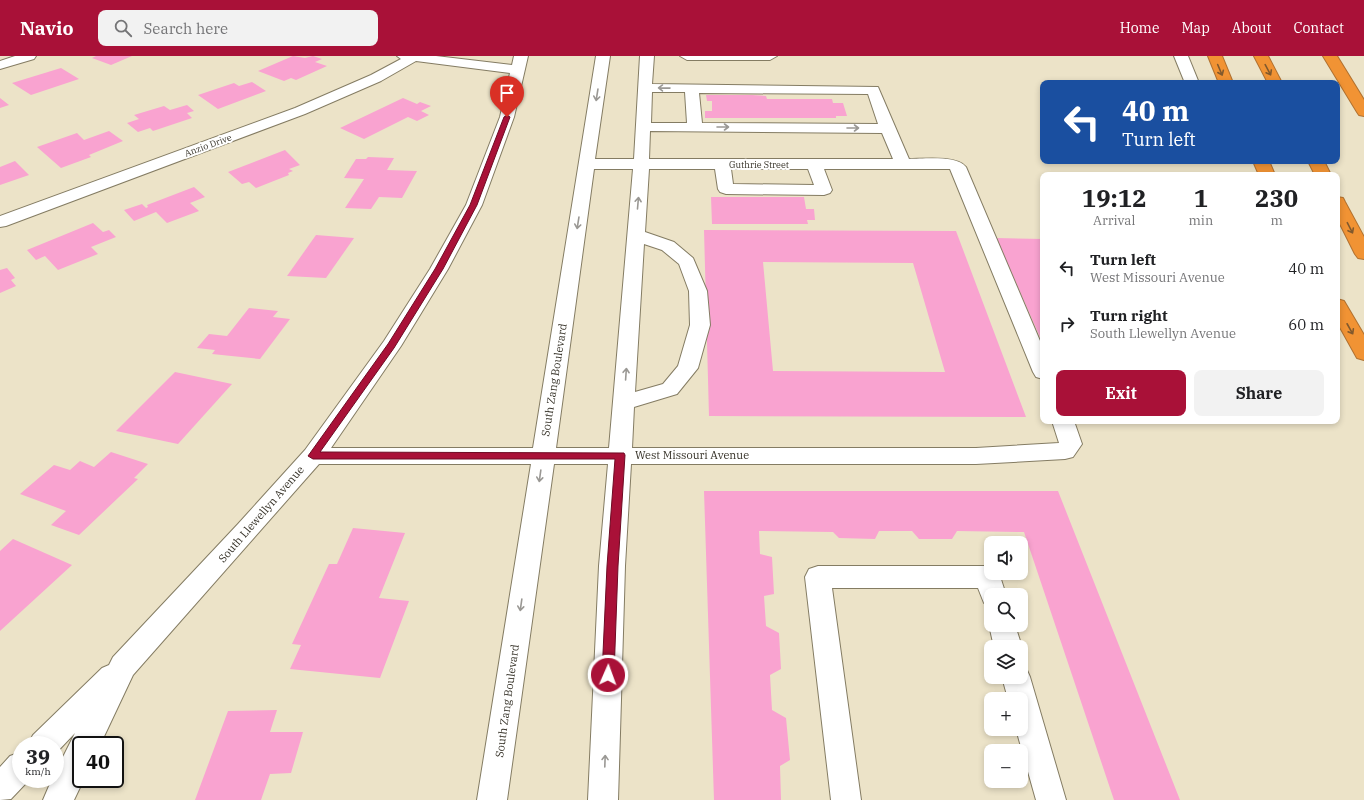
<!DOCTYPE html>
<meta charset="utf-8">
<style>
body{margin:0;font-family:"IBM Plex Serif",serif;background:#f2f2f2;color:#202124;height:100vh;display:flex;flex-direction:column;font-size:15px;white-space:nowrap}
*{box-sizing:border-box;margin:0}
p{font-size:13px;color:#757577}
.icon{flex:none;width:22px;height:22px;fill:none;stroke:currentColor;stroke-width:2;stroke-linecap:round;stroke-linejoin:round}
.map{position:relative;flex:1;overflow:hidden}
.side{position:absolute;left:1040px;top:116px;width:300px;height:252px;display:flex;flex-direction:column;background:#fff;border-radius:8px;box-shadow:0 2px 6px #0003}
.side>*{flex:none}
.banner{position:absolute;left:1040px;top:24px;width:300px;height:84px;border-radius:8px;box-shadow:0 2px 6px #0003;background:#1a4fa0;color:#fff;overflow:hidden}
.controls{position:absolute;left:984px;top:480px;display:grid;gap:8px}
.controls a{display:grid;place-items:center;width:44px;height:44px;border-radius:8px;background:#fff;box-shadow:0 2px 6px #0003;font-size:20px}
.speed{position:absolute;left:12px;top:680px;display:flex;gap:8px;font-size:20px;font-weight:700;text-align:center}
.speed>*{display:grid;place-content:center;width:52px;height:52px;border-radius:50%;background:#fff;box-shadow:0 2px 6px #0003;line-height:1}
.speed small{font-size:10px;font-weight:400}
.speed .limit{border:2px solid #111;border-radius:6px;background:#fff;color:#111}
.pin{position:absolute;display:grid;place-items:center;width:34px;height:34px;color:#fff;margin:-41px -17px;border-radius:50% 50% 50% 0;rotate:-45deg;box-shadow:0 0 4px #0007}
.pin .icon{rotate:45deg}
.me{position:absolute;width:44px;margin:-22px;rotate:2deg;stroke-linejoin:round;filter:drop-shadow(0 0 3px #0008)}
.turn{display:flex;align-items:center;gap:14px;height:84px;padding:0 16px;font-size:18px}
.turn .icon{width:52px;height:52px;stroke-width:2.5}
.turn b{display:block;font-size:28px;line-height:34px}
.eta{display:flex;justify-content:space-evenly;align-items:center;height:68px;text-align:center}
.eta b{font-size:24px;font-weight:800;line-height:28px}
.button{display:flex;gap:8px;margin-top:auto;padding:8px 16px}
.button a{flex:1;height:46px;border-radius:8px;background:#a91138;color:#fff;font-size:16px;font-weight:800;line-height:46px;text-align:center}
.button a+a{background:#f2f2f2;color:#202124}
ul{padding:0;list-style:none}
li{display:flex;align-items:center;gap:12px;height:56px;padding:0 16px}
li div{flex:1}
li b{display:block;font-size:15px}
li em{font-style:normal}
header{display:flex;align-items:center;gap:24px;box-sizing:border-box;height:56px;padding:0 20px;background:#a91138;color:#fff}
header strong{font-size:19px}
nav{display:flex;gap:22px;margin-inline-start:auto;font-size:14px}
.search{width:280px;height:36px;background:#f2f2f2;display:flex;align-items:center;gap:10px;box-sizing:border-box;padding:0 14px;border-radius:8px;color:#757577;font-size:15px}
.map>svg:first-child{display:block}
.building{fill:#f9a3d0;fill-rule:evenodd}
.lines{fill:none;stroke-linecap:round;stroke-linejoin:round}
.minor-casing{stroke:#847c63;stroke-width:2}
.highway-casing{stroke:#b07130;stroke-width:2}
.minor{fill:#fff;fill-rule:evenodd}
.highway{fill:#f19334;fill-rule:evenodd}
.oneway{stroke:#81592d}
.oneway2{stroke:#9a9894}
.route{fill:#a91138;stroke:#6e0b24}
.labels{text-anchor:middle;dominant-baseline:central;stroke-width:4;stroke-linejoin:round;paint-order:stroke}
.far-street-label{font-size:9px;fill:#363228;stroke:#fff}
.street-label{font-size:11px;fill:#363228;stroke:#fff}
</style>
<header>
<strong>Navio</strong>
<div class="search"><svg class="icon" aria-label="search" viewBox="0 0 24 24"><circle cx="10" cy="10" r="6"/><path d="M15 15l6 6"/></svg>Search here</div>
<nav><a>Home</a><a>Map</a><a>About</a><a>Contact</a></nav>
</header>
<div class="map">
<svg width="1364" height="744" viewBox="0 0 1364 744">
<rect width="100%" height="100%" fill="#ece3c8"/>
<g class="building">
<path d="M 96,0 L 132,0 L 111,9 L 92,2 Z"/>
<path d="M 293,0 L 305,2 L 313,0 L 322,3 L 315,6 L 327,10 L 296,24 L 291,22 L 284,25 L 258,15 Z"/>
<path d="M 61,12 L 79,23 L 31,39 L 12,27 Z"/>
<path d="M 252,26 L 266,35 L 218,53 L 198,39 L 234,27 L 239,30 Z"/>
<path d="M 706,39 L 752,39 L 766,40 L 767,43 L 832,43 L 833,47 L 843,47 L 847,60 L 836,60 L 836,62 L 705,62 L 705,55 L 712,55 L 712,45 L 707,45 Z"/>
<path d="M 0,42 L 9,49 L 0,52 Z"/>
<path d="M 403,42 L 417,48 L 420,46 L 431,50 L 421,55 L 429,59 L 417,65 L 408,61 L 364,83 L 340,72 Z"/>
<path d="M 187,49 L 194,55 L 187,57 L 192,62 L 153,75 L 150,72 L 138,76 L 127,67 L 139,63 L 134,59 L 164,50 L 170,54 Z"/>
<path d="M 109,75 L 123,85 L 89,99 L 91,101 L 61,112 L 37,91 L 77,77 L 84,84 Z"/>
<path d="M 285,94 L 300,109 L 289,113 L 293,115 L 288,117 L 289,119 L 256,132 L 249,126 L 242,128 L 228,116 Z"/>
<path d="M 368,101 L 394,102 L 387,114 L 417,115 L 402,142 L 379,141 L 371,153 L 345,152 L 364,123 L 344,122 L 356,103 L 366,103 Z"/>
<path d="M 15,105 L 29,119 L 0,129 L 0,111 Z"/>
<path d="M 194,131 L 205,141 L 190,147 L 199,155 L 167,167 L 156,156 L 134,165 L 124,154 L 142,148 L 146,152 L 148,151 L 147,149 Z"/>
<path d="M 711,141 L 804,141 L 806,153 L 814,153 L 815,164 L 807,164 L 808,168 L 712,168 Z"/>
<path d="M 93,167 L 103,176 L 109,174 L 116,181 L 91,191 L 98,198 L 58,214 L 45,200 L 36,204 L 27,194 Z"/>
<path d="M 704,174 L 956,175 L 1026,361 L 709,360 ZM 763,206 L 913,207 L 945,316 L 773,315 Z"/>
<path d="M 316,179 L 354,182 L 326,222 L 287,220 Z"/>
<path d="M 996,182 L 1043,183 L 1043,288 Z"/>
<path d="M 7,212 L 15,222 L 11,224 L 16,230 L 0,237 L 0,214 Z"/>
<path d="M 249,252 L 278,255 L 273,261 L 290,263 L 260,303 L 212,298 L 215,294 L 197,292 L 209,278 L 227,280 Z"/>
<path d="M 175,316 L 232,328 L 178,388 L 116,375 Z"/>
<path d="M 111,396 L 148,408 L 134,422 L 138,423 L 79,479 L 51,469 L 66,455 L 20,438 L 54,409 L 70,414 L 80,405 L 94,411 Z"/>
<path d="M 704,435 L 1058,435 L 1180,744 L 1114,744 L 1024,476 L 957,475 L 952,483 L 919,483 L 912,475 L 879,475 L 875,483 L 839,482 L 833,476 L 759,475 L 760,498 L 772,501 L 774,538 L 764,540 L 766,570 L 779,577 L 781,613 L 770,619 L 772,654 L 786,662 L 790,704 L 780,710 L 781,744 L 714,744 Z"/>
<path d="M 353,472 L 405,477 L 379,542 L 409,545 L 380,622 L 290,613 L 301,589 L 292,588 L 329,508 L 337,508 Z"/>
<path d="M 13,483 L 72,509 L 0,575 L 0,495 Z"/>
<path d="M 277,654 L 270,676 L 303,676 L 291,717 L 270,718 L 261,744 L 195,744 L 228,655 Z"/>
</g>
<g class="lines">
<defs>
<g id="minor">
<path d="M 15,0 L 36,0 L 34,3 L 0,13 L 0,5 Z"/>
<path d="M 397,0 L 436,0 L 512,9 L 514,0 L 528,0 L 514,61 L 482,149 L 448,213 L 401,290 L 331,392 L 533,392 L 596,0 L 610,0 L 595,103 L 634,103 L 640,0 L 654,0 L 652,28 L 878,31 L 909,103 C 923,103 957,99 966,111 L 1043,292 L 1043,323 L 1036,321 L 1033,316 L 950,113 L 824,113 L 832,134 L 830,137 L 824,139 L 726,138 L 720,136 L 718,133 L 715,113 L 649,113 L 645,176 L 674,186 L 693,202 L 707,235 L 710,269 L 698,312 L 677,338 L 634,351 L 632,392 L 976,392 L 1059,387 L 1052,365 L 1074,365 L 1082,388 L 1073,401 L 1065,403 L 976,408 L 631,408 L 625,510 L 618,744 L 588,744 L 599,510 L 608,408 L 554,408 L 507,744 L 477,744 L 531,408 L 319,408 L 133,619 L 100,689 L 81,689 L 81,723 L 84,723 L 74,744 L 43,744 L 52,723 L 55,723 L 55,717 L 75,677 L 55,698 L 55,689 L 28,689 L 33,679 L 102,612 L 109,609 L 113,601 L 238,468 L 305,394 L 384,285 L 430,213 L 466,149 L 500,61 L 510,17 L 416,5 L 381,25 L 305,58 L 6,170 L 0,171 L 0,160 L 295,52 L 371,19 L 401,3 ZM 652,36 L 685,36 L 687,67 L 651,67 ZM 699,37 L 868,38 L 878,68 L 702,67 ZM 650,75 L 882,77 L 893,103 L 649,103 ZM 594,113 L 633,113 L 609,392 L 556,392 ZM 731,113 L 808,113 L 814,129 L 733,128 ZM 644,188 L 662,194 L 679,208 L 689,235 L 690,269 L 678,310 L 663,328 L 635,336 Z"/>
<path d="M 680,0 L 777,0 L 770,4 L 687,4 Z"/>
<path d="M 1174,0 L 1188,0 L 1199,27 L 1185,27 Z"/>
<path d="M 818,510 L 988,510 L 991,511 L 991,517 L 999,517 L 1006,539 L 991,539 L 991,549 L 984,547 L 978,532 L 832,532 L 861,744 L 831,744 L 805,521 L 809,513 Z"/>
<path d="M 991,564 L 991,569 L 1015,569 L 1022,591 L 1021,592 L 994,591 L 989,569 Z"/>
<path d="M 1021,610 L 1026,612 L 1030,621 L 1066,744 L 1036,744 L 1016,673 L 1021,673 L 1021,643 L 1008,643 L 1002,621 L 1021,621 Z"/>
<path d="M 21,696 L 21,723 L 30,723 L 11,743 L 0,744 L 0,711 L 10,700 Z"/>
</g>
<g id="highway">
<path d="M 1208,0 L 1222,0 L 1233,27 L 1219,27 Z"/>
<path d="M 1254,0 L 1268,0 L 1282,27 L 1268,27 Z"/>
<path d="M 1323,0 L 1337,0 L 1364,44 L 1364,60 L 1359,59 L 1357,56 Z"/>
<path d="M 1253,105 L 1269,105 L 1275,119 L 1259,119 Z"/>
<path d="M 1308,105 L 1324,105 L 1331,119 L 1315,119 Z"/>
<path d="M 1337,141 L 1343,142 L 1345,146 L 1364,181 L 1364,203 L 1358,202 L 1355,198 L 1337,162 Z"/>
<path d="M 1337,243 L 1344,245 L 1364,279 L 1364,304 L 1357,302 L 1337,266 Z"/>
</g>
</defs>
<use href="#minor" class="minor-casing"/>
<use href="#highway" class="highway-casing"/>
<use href="#minor" class="minor"/>
<use href="#highway" class="highway"/>
</g>
<defs><path id="oneway-shaft" d="M-6 0H5M1.5-3L5.5 0L1.5 3" fill="none" stroke-width="1.6" stroke-linecap="round" stroke-linejoin="round"/></defs>
<g class="oneway">
<use href="#oneway-shaft" transform="translate(1220 14) rotate(67)"/>
<use href="#oneway-shaft" transform="translate(1268 14) rotate(62)"/>
<use href="#oneway-shaft" transform="translate(1350 172) rotate(63)"/>
<use href="#oneway-shaft" transform="translate(1350 273) rotate(61)"/>
</g>
<g class="oneway2">
<use href="#oneway-shaft" transform="translate(664 32) rotate(-179)"/>
<use href="#oneway-shaft" transform="translate(597 39) rotate(99)"/>
<use href="#oneway-shaft" transform="translate(723 71)"/>
<use href="#oneway-shaft" transform="translate(853 72)"/>
<use href="#oneway-shaft" transform="translate(638 147) rotate(-85)"/>
<use href="#oneway-shaft" transform="translate(578 167) rotate(99)"/>
<use href="#oneway-shaft" transform="translate(626 318) rotate(-86)"/>
<use href="#oneway-shaft" transform="translate(540 420) rotate(98)"/>
<use href="#oneway-shaft" transform="translate(521 549) rotate(98)"/>
<use href="#oneway-shaft" transform="translate(605 705) rotate(-88)"/>
</g>
<path class="route" d="M 507,59 L 510,61 L 477,149 L 443,213 L 394,292 L 320,396 L 624,397 L 625,399 L 618,510 L 614,619 L 612,623 L 608,624 L 604,623 L 602,619 L 607,510 L 615,403 L 313,403 L 308,400 L 388,288 L 435,213 L 470,149 L 504,61 Z"/>
<g class="labels">
<g class="far-street-label">
<text transform="translate(208 89) rotate(-20)">Anzio Drive</text>
<text x="759" y="108">Guthrie Street</text>
</g>
<g class="street-label">
<text transform="translate(554 324) rotate(-81)">South Zang Boulevard</text>
<text x="692" y="399">West Missouri Avenue</text>
<text transform="translate(261 458) rotate(-49)">South Llewellyn Avenue</text>
<text transform="translate(507 645) rotate(-82)">South Zang Boulevard</text>
</g>
</g>
</svg>
<div class="controls">
<a><svg class="icon" aria-label="sound" viewBox="0 0 24 24"><path d="M4 9h4l5-4v14l-5-4H4zM17 9q2 3 0 6"/></svg></a>
<a><svg class="icon" aria-label="search" viewBox="0 0 24 24"><circle cx="10" cy="10" r="6"/><path d="M15 15l6 6"/></svg></a>
<a><svg class="icon" aria-label="layers" viewBox="0 0 24 24"><path d="M12 4l9 5-9 5-9-5zM3 14l9 5 9-5"/></svg></a>
<a>+</a>
<a>−</a>
</div>
<div class="speed"><div>39<small>km/h</small></div><div class="limit">40</div></div>
<div class="pin" style="left:507px;top:61px;background:#d93025"><svg class="icon" aria-label="arrive" viewBox="0 0 24 24"><path d="M6 21V4h12l-3 4 3 4H6"/></svg></div>
<svg class="me" style="left:608px;top:619px" viewBox="-20 -20 40 40"><circle r="17" fill="#a91138" stroke="#fff" stroke-width="3"/><path d="M0-11L8 9 0 5-8 9z" fill="#fff"/></svg>
<div class="banner">
<div class="turn"><svg class="icon" aria-label="left" viewBox="0 0 24 24"><path d="M17 20v-9H6M10 6l-5 5 5 5"/></svg><div><b>40 m</b>Turn left</div></div>
</div>
<section class="side">
<div class="eta">
<div><b>19:12</b><p>Arrival</p></div>
<div><b>1</b><p>min</p></div>
<div><b>230</b><p>m</p></div>
</div>
<ul>
<li><svg class="icon" aria-label="left" viewBox="0 0 24 24"><path d="M17 20v-9H6M10 6l-5 5 5 5"/></svg><div><b>Turn left</b><p>West Missouri Avenue</p></div><em>40 m</em></li>
<li><svg class="icon" aria-label="right" viewBox="0 0 24 24"><path d="M7 20v-9h11M14 6l5 5-5 5"/></svg><div><b>Turn right</b><p>South Llewellyn Avenue</p></div><em>60 m</em></li>
</ul>
<div class="button"><a>Exit</a><a>Share</a></div>
</section>
</div>
